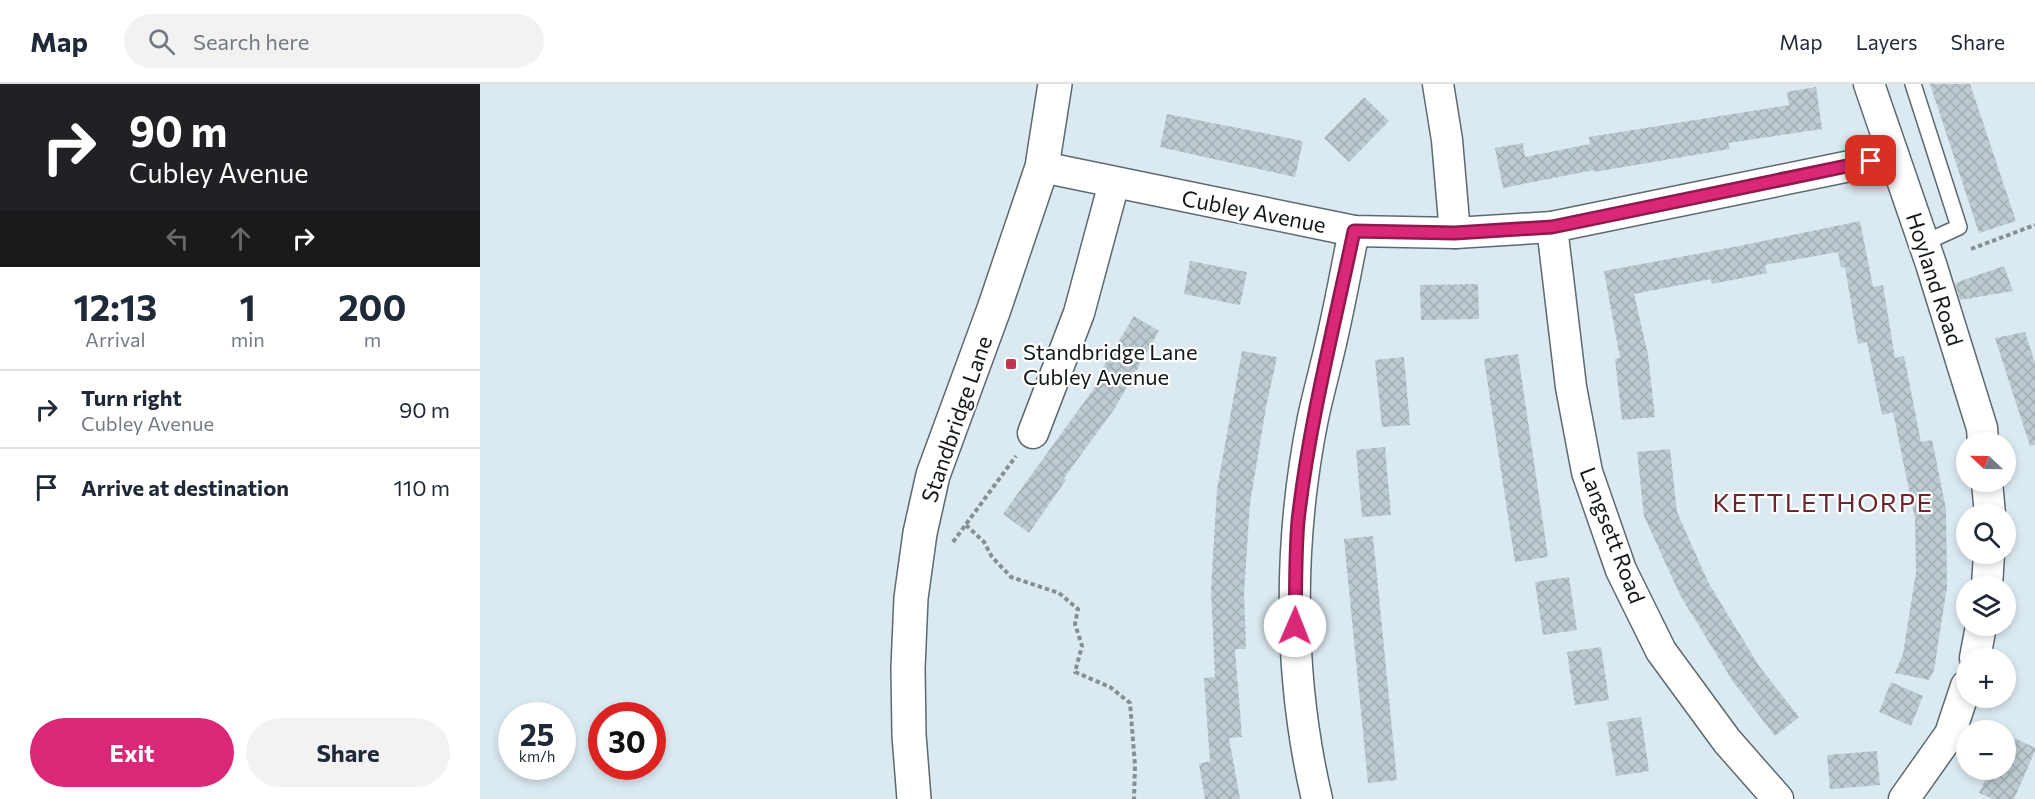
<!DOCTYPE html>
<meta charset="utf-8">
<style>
body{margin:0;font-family:Commissioner,sans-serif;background:#f2f2f3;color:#1f2937;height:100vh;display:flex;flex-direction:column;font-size:22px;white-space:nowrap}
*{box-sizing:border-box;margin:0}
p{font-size:20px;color:#747a83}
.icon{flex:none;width:33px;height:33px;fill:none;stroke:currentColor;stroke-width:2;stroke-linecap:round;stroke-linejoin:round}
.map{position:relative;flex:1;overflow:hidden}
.panel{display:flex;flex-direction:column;background:#fff;width:480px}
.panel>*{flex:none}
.guide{background:#202124;color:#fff;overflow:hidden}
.needle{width:39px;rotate:292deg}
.fabs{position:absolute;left:1476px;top:348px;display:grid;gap:12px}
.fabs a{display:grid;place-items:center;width:60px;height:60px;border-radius:50%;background:#fff;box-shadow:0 3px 9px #0003;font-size:30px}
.speed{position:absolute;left:18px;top:618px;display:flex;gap:12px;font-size:30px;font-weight:700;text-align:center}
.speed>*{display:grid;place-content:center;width:78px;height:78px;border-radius:50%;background:#fff;box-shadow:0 3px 9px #0003;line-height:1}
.speed small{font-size:15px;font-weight:400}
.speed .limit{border:9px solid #d22;background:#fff;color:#111}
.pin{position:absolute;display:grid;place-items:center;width:51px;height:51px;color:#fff;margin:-26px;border-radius:12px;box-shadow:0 3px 9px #0006}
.me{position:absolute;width:66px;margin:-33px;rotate:1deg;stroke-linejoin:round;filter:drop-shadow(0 0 4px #0008)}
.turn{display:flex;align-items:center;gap:21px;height:126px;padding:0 30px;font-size:27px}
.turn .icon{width:78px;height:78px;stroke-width:2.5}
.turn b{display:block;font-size:42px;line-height:51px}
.lanes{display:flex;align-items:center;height:57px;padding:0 30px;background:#0003;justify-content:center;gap:30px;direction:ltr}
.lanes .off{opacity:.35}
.eta{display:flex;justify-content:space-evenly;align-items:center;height:102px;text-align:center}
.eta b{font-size:36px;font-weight:700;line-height:42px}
.action{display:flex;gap:12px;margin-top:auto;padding:12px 30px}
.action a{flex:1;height:69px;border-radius:36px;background:#db2777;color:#fff;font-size:24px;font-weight:700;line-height:69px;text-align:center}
.action a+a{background:#f2f2f3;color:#1f2937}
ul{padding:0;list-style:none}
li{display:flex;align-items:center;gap:18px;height:78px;padding:0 30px;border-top:2px solid #e0e1e3}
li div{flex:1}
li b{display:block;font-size:22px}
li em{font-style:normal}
header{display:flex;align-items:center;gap:36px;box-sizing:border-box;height:84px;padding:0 30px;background:#fff;border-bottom:2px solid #e0e1e3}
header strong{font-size:28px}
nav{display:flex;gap:33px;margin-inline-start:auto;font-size:21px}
.search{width:420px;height:54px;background:#f2f2f3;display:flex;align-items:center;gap:15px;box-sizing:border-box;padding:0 21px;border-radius:33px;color:#747a83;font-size:22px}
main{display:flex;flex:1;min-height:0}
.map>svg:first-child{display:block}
.building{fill:url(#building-cross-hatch)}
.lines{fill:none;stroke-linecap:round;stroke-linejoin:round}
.lane-casing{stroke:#5c696f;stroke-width:18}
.street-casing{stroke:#5c696f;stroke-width:33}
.secondary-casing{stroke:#5c696f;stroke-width:36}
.path{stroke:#859094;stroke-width:4;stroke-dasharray:4.5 3;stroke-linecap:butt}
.lane{stroke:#fff;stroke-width:15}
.street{stroke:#fff;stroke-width:30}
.secondary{stroke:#fff;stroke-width:33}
.route-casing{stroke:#8e194d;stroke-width:15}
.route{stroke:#db2777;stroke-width:10}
.poi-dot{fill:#c5344e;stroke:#fff;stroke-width:2}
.labels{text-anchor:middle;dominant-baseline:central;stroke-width:4.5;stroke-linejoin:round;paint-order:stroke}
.street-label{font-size:22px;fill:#13181a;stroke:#fff}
.poi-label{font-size:22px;fill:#13181a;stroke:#fff;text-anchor:start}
.quarter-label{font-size:26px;letter-spacing:1.5px;fill:#6c262f;stroke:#fff}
</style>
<header>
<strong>Map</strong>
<div class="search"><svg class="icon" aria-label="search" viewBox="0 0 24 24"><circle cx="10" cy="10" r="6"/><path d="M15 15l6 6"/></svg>Search here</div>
<nav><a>Map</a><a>Layers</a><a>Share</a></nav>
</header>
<main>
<section class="panel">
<div class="guide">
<div class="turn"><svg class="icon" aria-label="right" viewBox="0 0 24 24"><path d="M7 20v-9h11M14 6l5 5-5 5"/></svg><div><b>90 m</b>Cubley Avenue</div></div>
<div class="lanes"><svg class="icon off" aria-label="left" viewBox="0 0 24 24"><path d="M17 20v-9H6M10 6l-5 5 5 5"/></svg><svg class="icon off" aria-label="ahead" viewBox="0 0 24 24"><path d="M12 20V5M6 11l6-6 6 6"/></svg><svg class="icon" aria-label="right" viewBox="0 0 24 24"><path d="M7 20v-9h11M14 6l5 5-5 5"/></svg></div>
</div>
<div class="eta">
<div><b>12:13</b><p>Arrival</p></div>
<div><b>1</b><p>min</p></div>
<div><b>200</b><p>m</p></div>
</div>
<ul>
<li><svg class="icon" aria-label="right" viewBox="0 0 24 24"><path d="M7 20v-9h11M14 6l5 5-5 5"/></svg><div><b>Turn right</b><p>Cubley Avenue</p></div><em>90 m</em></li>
<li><svg class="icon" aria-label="arrive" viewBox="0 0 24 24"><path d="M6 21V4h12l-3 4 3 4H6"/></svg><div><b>Arrive at destination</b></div><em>110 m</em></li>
</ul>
<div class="action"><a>Exit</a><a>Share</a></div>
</section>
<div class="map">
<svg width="1555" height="715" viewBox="0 0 1555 715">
<defs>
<pattern id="building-cross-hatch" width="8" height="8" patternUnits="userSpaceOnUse" patternTransform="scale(1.5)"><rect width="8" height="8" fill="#bccbd1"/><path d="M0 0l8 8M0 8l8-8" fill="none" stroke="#a1aeb3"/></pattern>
</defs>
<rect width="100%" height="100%" fill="#dbeaf1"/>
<g class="building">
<path d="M 1450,0 L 1490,0 L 1536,137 L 1499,149 Z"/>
<path d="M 1336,3 L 1342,45 L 1248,59 L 1250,65 L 1114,88 L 1114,86 L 1023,104 L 1015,64 L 1043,59 L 1045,73 L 1110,60 L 1109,53 L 1309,21 L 1307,8 Z"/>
<path d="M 884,13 L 909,37 L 869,78 L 844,54 Z"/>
<path d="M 687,30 L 823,57 L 815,93 L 680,63 Z"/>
<path d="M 1380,137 L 1393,203 L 1403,201 L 1415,274 L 1424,272 L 1441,358 L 1452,356 L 1466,425 L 1467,503 L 1454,586 L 1449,596 L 1415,589 L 1423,570 L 1436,488 L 1435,435 L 1413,328 L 1402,331 L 1387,258 L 1378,260 L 1365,183 L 1361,184 L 1358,168 L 1285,181 L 1287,189 L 1232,200 L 1231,195 L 1154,210 L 1168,271 L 1175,333 L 1142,336 L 1135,275 L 1140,274 L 1124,187 L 1254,163 Z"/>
<path d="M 710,177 L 767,188 L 760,221 L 704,210 Z"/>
<path d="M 1524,182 L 1533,207 L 1480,216 L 1475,199 Z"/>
<path d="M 998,200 L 999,235 L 941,236 L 940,201 Z"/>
<path d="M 654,232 L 679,247 L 635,324 L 584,394 L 586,396 L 549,449 L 523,430 L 626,288 L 622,285 Z"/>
<path d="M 1545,248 L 1555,279 L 1555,361 L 1550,362 L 1515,254 Z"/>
<path d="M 762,267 L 797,273 L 786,323 L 770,419 L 764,509 L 766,565 L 755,565 L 762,653 L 749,654 L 760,715 L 725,715 L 719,680 L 730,677 L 724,594 L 735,593 L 731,506 L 737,405 Z"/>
<path d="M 1038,270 L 1068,473 L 1035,478 L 1004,275 Z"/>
<path d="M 924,273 L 930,341 L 902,343 L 895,276 Z"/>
<path d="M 905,363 L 911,431 L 882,433 L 876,366 Z"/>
<path d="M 1190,365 L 1197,428 L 1228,498 L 1279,582 L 1319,633 L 1295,652 L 1254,599 L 1200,511 L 1164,432 L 1157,368 Z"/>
<path d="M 893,452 L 917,696 L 888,699 L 864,455 Z"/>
<path d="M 1089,493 L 1097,546 L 1063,551 L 1055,498 Z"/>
<path d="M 1121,563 L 1129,616 L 1095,621 L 1087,568 Z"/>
<path d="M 1411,598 L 1443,612 L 1431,642 L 1399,628 Z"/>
<path d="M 1161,633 L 1169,687 L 1136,692 L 1127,638 Z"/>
<path d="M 1526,650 L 1555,664 L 1555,667 L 1534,715 L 1513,715 L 1499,709 L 1510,686 L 1526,686 Z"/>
<path d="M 1397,667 L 1400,701 L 1350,705 L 1347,671 Z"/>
</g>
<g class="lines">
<defs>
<path id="lane" d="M 1433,0 L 1479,143 L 1444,159"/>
<g id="street">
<path d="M 958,0 L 967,56 L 975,149"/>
<path d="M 1389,0 L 1451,180 L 1502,344 L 1503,358"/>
<path d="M 562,83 L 874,147 L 975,149 L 1072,143 L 1414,73"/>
<path d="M 1072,143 L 1091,303 L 1107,388 L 1141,486 L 1181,567 L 1247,657 L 1298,715"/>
<path d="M 553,349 L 599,229 L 634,99"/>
<path d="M 1507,398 L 1510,430"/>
<path d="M 1507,502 L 1509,470"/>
<path d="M 1495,574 L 1501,542"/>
<path d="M 837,715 C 808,592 808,458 833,334 C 839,306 847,278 853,250 C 861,215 867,181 874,147"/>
<path d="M 1424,715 L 1470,650 L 1486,602"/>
</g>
<path id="secondary" d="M 434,715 L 429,651 L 428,584 L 431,514 L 440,449 L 453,391 L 514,225 L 562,83 L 575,0"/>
</defs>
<use href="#lane" class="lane-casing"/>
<use href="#street" class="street-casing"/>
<use href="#secondary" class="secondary-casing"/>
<g class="path">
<path d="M 1491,165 L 1555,141"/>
<path d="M 486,441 L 504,458 L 512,473 L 531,493 L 579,509 L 598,525 L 595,540 L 602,562 L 595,588 L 630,603 L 650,619 L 655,681 L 654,715"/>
<path d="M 473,458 L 536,372"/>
</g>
<use href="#lane" class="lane"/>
<use href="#street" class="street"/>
<use href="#secondary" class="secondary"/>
</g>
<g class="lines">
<defs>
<path id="route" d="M 815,542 C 816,507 815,471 818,437 C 829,339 854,243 874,147 L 975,149 L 1072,143 L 1391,77"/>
</defs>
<use href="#route" class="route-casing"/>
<use href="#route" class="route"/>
</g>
<rect class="poi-dot" x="525" y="274" width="12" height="12" rx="3"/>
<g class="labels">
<g class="street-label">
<text transform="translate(774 127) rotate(11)">Cubley Avenue</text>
<text transform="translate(1455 195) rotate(72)">Hoyland Road</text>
<text transform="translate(476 335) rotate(-71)">Standbridge Lane</text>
<text transform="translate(1133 451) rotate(69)">Langsett Road</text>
</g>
<g class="poi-label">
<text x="543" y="267">Standbridge Lane<tspan x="543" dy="25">Cubley Avenue</tspan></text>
</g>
<g class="quarter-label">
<text x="1343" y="417">KETTLETHORPE</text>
</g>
</g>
</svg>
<div class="fabs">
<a><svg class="needle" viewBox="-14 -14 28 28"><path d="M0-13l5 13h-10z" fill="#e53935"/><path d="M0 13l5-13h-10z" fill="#747a83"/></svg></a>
<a><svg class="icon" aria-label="search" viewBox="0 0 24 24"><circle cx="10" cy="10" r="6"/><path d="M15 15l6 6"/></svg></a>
<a><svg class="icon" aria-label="layers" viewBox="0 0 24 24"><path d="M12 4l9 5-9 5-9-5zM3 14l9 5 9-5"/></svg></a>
<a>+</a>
<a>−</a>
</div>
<div class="speed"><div>25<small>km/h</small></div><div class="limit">30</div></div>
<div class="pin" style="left:1391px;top:77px;background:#d93025"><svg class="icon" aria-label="arrive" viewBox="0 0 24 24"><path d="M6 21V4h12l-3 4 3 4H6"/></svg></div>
<svg class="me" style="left:815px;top:542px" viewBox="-20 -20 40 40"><circle r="19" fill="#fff"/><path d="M0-13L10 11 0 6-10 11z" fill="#db2777"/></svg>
</div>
</main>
